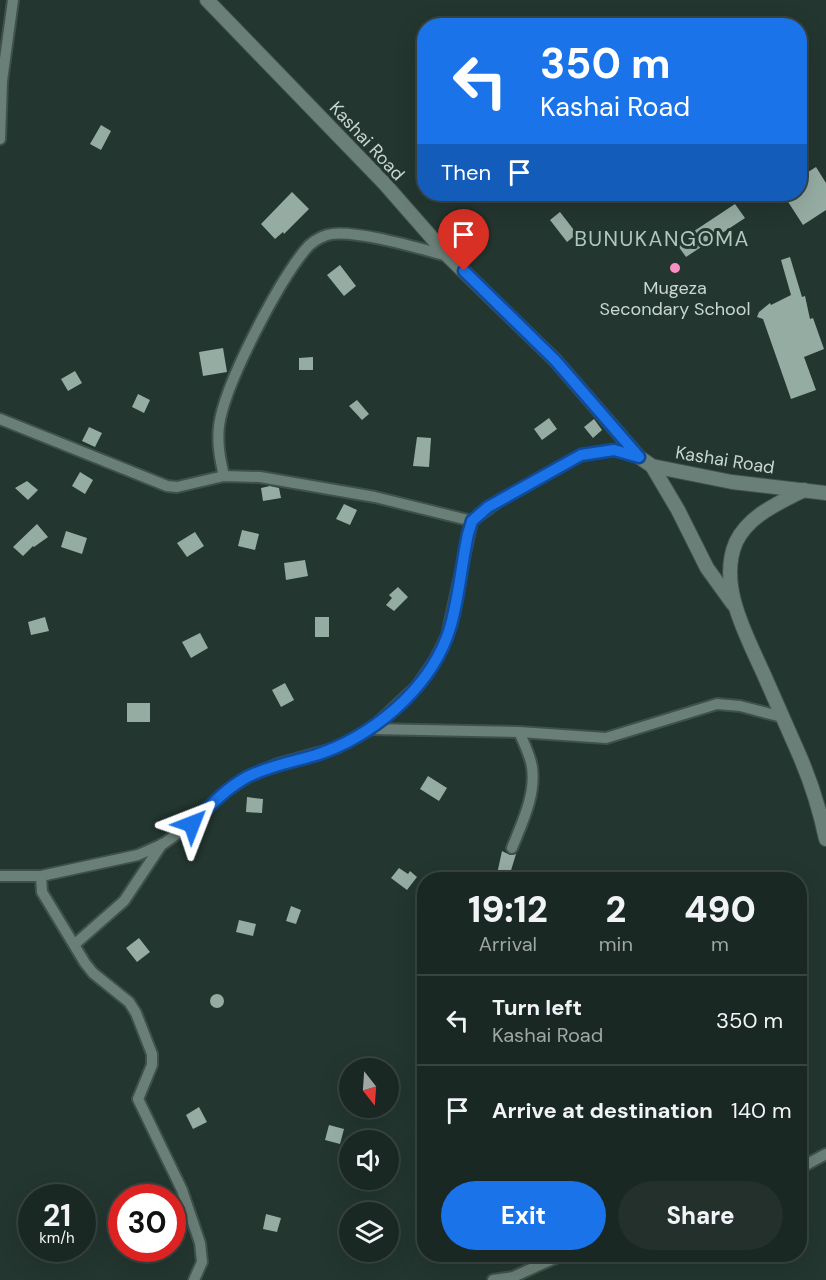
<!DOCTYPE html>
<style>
body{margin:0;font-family:"DM Sans",sans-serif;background:#23302b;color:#f1f3f6;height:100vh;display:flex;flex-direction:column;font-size:22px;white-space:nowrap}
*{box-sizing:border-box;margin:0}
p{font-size:20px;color:#9fa6a6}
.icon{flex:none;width:33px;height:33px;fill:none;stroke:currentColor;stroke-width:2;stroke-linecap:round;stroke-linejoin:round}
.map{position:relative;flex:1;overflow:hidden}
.drawer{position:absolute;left:417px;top:872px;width:390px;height:390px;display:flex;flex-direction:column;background:#1a2823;border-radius:24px;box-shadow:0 6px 24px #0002,0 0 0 2px #384441}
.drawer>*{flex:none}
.banner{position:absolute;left:417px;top:18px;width:390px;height:183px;border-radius:24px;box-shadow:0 6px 24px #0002,0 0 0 2px #384441;background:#1a73e8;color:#fff;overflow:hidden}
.needle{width:39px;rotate:163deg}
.controls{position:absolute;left:339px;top:1058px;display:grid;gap:12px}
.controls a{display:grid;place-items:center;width:60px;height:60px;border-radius:50%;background:#1a2823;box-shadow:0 6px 24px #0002,0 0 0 2px #384441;font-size:30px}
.speed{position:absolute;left:18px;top:1184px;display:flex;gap:12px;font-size:30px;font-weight:700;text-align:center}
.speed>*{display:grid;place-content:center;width:78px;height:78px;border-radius:50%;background:#1a2823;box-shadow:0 6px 24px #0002,0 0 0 2px #384441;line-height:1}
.speed small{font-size:15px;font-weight:400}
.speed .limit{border:9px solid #d22;background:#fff;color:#111}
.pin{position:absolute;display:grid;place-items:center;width:51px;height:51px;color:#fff;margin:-62px -26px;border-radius:50% 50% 50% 0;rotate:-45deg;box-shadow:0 0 6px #0007}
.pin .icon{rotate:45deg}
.me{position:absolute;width:66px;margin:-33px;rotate:45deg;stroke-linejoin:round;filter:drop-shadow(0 0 4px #0008)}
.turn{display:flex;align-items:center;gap:21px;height:126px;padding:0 24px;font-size:27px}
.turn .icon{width:78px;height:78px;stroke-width:2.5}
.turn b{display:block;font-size:42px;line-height:51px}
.then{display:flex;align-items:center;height:57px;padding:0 24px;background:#0003;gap:12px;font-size:22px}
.eta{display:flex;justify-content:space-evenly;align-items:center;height:102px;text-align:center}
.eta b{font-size:36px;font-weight:800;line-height:42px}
.cta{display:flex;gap:12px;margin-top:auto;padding:12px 24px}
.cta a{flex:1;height:69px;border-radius:36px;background:#1a73e8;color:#fff;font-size:24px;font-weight:800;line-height:69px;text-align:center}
.cta a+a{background:#23302b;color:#f1f3f6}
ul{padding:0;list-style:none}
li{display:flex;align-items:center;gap:18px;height:90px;padding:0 24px;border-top:2px solid #384441}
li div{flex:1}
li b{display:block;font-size:22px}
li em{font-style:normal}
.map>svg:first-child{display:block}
.building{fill:#95aca3}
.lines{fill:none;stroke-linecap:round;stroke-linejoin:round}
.minor-casing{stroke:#40514b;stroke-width:14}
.tertiary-casing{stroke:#40514b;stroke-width:16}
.minor{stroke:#6a7f77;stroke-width:10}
.tertiary{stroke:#6a7f77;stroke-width:14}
.route-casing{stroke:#114b97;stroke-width:15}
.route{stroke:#1a73e8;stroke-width:10}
.poi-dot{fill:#fb8fc4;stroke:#23362f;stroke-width:2}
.labels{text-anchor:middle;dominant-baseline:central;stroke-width:6;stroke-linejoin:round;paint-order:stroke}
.street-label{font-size:18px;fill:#cad6d1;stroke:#23362f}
.poi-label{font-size:18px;fill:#cad6d1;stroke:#23362f}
.quarter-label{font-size:21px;letter-spacing:1.5px;fill:#b0c7be;stroke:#23362f}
</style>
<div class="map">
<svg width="826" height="1280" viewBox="0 0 826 1280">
<rect width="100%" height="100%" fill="#23362f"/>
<g class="building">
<path d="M 101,125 L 111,131 L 101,150 L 90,144 Z"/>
<path d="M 816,167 L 826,183 L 826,210 L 803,225 L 783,194 L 800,194 L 800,177 Z"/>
<path d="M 292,192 L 309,209 L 284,234 L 283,232 L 275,239 L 261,224 Z"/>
<path d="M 735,204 L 745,218 L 686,257 L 676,243 Z"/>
<path d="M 560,212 L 577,234 L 567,242 L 550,220 Z"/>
<path d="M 790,257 L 802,297 L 805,296 L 810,319 L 813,318 L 824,349 L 804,357 L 816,390 L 791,399 L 763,319 L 757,317 L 759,312 L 770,303 L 771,305 L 791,295 L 781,260 Z"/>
<path d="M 340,265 L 356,286 L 344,296 L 327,275 Z"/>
<path d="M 223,348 L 227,372 L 203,376 L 199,352 Z"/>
<path d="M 313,357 L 313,370 L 299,370 L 299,358 Z"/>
<path d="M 75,371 L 82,383 L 68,391 L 61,379 Z"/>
<path d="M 138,394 L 150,400 L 144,413 L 132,407 Z"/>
<path d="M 357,400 L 369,414 L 362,420 L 349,406 Z"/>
<path d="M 549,418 L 557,429 L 542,440 L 534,429 Z"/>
<path d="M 594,419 L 602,430 L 593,438 L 584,427 Z"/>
<path d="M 89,427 L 102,433 L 95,447 L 82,441 Z"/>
<path d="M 417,437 L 431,438 L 429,467 L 413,466 Z"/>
<path d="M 80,472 L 93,480 L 85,494 L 72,486 Z"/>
<path d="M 27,481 L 38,490 L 28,500 L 15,488 Z"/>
<path d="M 270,486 L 279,488 L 281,498 L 263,501 L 261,488 Z"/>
<path d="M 344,504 L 357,510 L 350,525 L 336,519 Z"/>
<path d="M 37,524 L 48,537 L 34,547 L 33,546 L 23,556 L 13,547 Z"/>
<path d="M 242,530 L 259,534 L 255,550 L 238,546 Z"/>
<path d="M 66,531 L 87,538 L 82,554 L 61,547 Z"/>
<path d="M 195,532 L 204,546 L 187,557 L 177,543 Z"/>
<path d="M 305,560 L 308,576 L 286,580 L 284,563 Z"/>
<path d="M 398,587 L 408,597 L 394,611 L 386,605 L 392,598 L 389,595 Z"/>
<path d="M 45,617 L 49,631 L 31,635 L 28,622 Z"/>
<rect x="315" y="617" width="14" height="20"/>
<path d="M 200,633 L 208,648 L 191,658 L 182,642 Z"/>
<path d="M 285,683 L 294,700 L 281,707 L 272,690 Z"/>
<rect x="127" y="703" width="23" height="19"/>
<path d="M 428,776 L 447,788 L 439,801 L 420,789 Z"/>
<path d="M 247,797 L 263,799 L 262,813 L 246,812 Z"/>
<path d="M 502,851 L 510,855 L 516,854 L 509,877 L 497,874 Z"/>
<path d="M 399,868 L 408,874 L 410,871 L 417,877 L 407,890 L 391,878 Z"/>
<path d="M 291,906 L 301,910 L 296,924 L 286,921 Z"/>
<path d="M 239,920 L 256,924 L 253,936 L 236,932 Z"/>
<path d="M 139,938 L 150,952 L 137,962 L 126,948 Z"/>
<circle cx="217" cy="1001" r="7"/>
<path d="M 199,1107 L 207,1122 L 193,1129 L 186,1115 Z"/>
<path d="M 329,1125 L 344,1129 L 340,1144 L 325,1140 Z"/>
<path d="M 266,1214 L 281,1218 L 277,1232 L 263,1229 Z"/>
</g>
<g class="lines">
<defs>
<g id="minor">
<path d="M 0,139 L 2,81 L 13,0"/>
<path d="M 0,419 L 167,486 L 177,487 L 224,476 L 260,477 L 375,497 L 472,521"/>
<path d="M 224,476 C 220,459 217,444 219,426 C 224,385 278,283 305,250 C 311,242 318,238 327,235 C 352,228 421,249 448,256"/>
<path d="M 371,729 L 519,732 L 606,738 L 717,704 L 740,706 L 782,717"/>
<path d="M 512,848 C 522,823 536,795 532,767 C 530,755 524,743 519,732"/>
<path d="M 0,876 L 41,876 L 138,855 L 163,844 L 191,824 L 225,792 L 247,777 L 278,764 L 336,748 L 371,729 L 417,686 L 435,660 L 447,636 L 472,521 L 499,501 L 581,455 L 614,450 L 639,457"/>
<path d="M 41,876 L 42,892 L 85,963 L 93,973 L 129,1002 L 136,1013 L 152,1054 L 152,1065 L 138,1099 L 182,1190 L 200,1243 L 202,1262 L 194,1280"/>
<path d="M 75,944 L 124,901 L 162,844"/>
<path d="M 800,1168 L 826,1154"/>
<path d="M 493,1280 L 513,1277 L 564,1254"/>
</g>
<g id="tertiary">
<path d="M 207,0 L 384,183 L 448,256 L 555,360 L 639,457 L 652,466 L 732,482 L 826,493"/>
<path d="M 652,466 L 678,510 L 707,568 L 733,604"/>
<path d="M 804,490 C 779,503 749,515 736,542 C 717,586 748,638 765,677 C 776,702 787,727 798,752 C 810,779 820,811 826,839"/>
</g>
</defs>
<use href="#minor" class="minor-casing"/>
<use href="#tertiary" class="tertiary-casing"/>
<use href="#minor" class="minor"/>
<use href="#tertiary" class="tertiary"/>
</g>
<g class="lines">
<defs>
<path id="route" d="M 192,824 C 209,807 225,789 247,777 C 269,766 292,762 316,755 C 371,737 426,692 447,637 C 458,608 461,566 468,534 L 472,521 L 488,507 L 581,455 L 614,450 L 639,457 L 555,360 L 464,271"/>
</defs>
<use href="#route" class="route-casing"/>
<use href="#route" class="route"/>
</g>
<circle class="poi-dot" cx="675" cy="268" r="6"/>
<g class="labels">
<g class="street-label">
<text transform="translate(367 141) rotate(47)">Kashai Road</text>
<text transform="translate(725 460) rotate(9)">Kashai Road</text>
</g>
<g class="poi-label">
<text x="675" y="288">Mugeza<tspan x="675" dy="21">Secondary School</tspan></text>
</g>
<g class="quarter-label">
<text x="662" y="239">BUNUKANGOMA</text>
</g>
</g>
</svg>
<div class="controls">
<a><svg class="needle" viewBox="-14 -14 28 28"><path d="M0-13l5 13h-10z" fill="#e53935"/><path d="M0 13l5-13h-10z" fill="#9fa6a6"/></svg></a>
<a><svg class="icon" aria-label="sound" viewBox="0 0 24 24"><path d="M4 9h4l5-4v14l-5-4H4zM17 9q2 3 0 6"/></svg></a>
<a><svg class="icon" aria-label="layers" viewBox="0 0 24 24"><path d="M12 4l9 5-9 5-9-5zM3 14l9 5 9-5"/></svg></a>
</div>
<div class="speed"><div>21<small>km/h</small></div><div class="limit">30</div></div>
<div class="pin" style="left:464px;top:271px;background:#d93025"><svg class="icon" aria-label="arrive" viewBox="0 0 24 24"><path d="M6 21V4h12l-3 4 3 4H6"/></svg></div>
<svg class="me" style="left:192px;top:824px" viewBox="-20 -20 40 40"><path d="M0-17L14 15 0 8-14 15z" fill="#1a73e8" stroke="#fff" stroke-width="4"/></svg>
<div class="banner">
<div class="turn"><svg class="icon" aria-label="left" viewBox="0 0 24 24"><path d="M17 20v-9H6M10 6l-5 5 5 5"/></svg><div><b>350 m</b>Kashai Road</div></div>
<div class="then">Then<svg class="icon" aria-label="arrive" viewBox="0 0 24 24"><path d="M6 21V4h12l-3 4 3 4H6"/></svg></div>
</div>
<section class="drawer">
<div class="eta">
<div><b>19:12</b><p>Arrival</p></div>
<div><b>2</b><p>min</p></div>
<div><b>490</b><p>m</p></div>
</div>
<ul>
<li><svg class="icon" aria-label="left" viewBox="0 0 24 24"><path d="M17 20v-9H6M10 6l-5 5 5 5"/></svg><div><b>Turn left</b><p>Kashai Road</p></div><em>350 m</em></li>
<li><svg class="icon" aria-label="arrive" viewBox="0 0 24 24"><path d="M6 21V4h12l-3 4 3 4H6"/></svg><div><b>Arrive at destination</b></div><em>140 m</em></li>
</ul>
<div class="cta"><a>Exit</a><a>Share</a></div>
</section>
</div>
